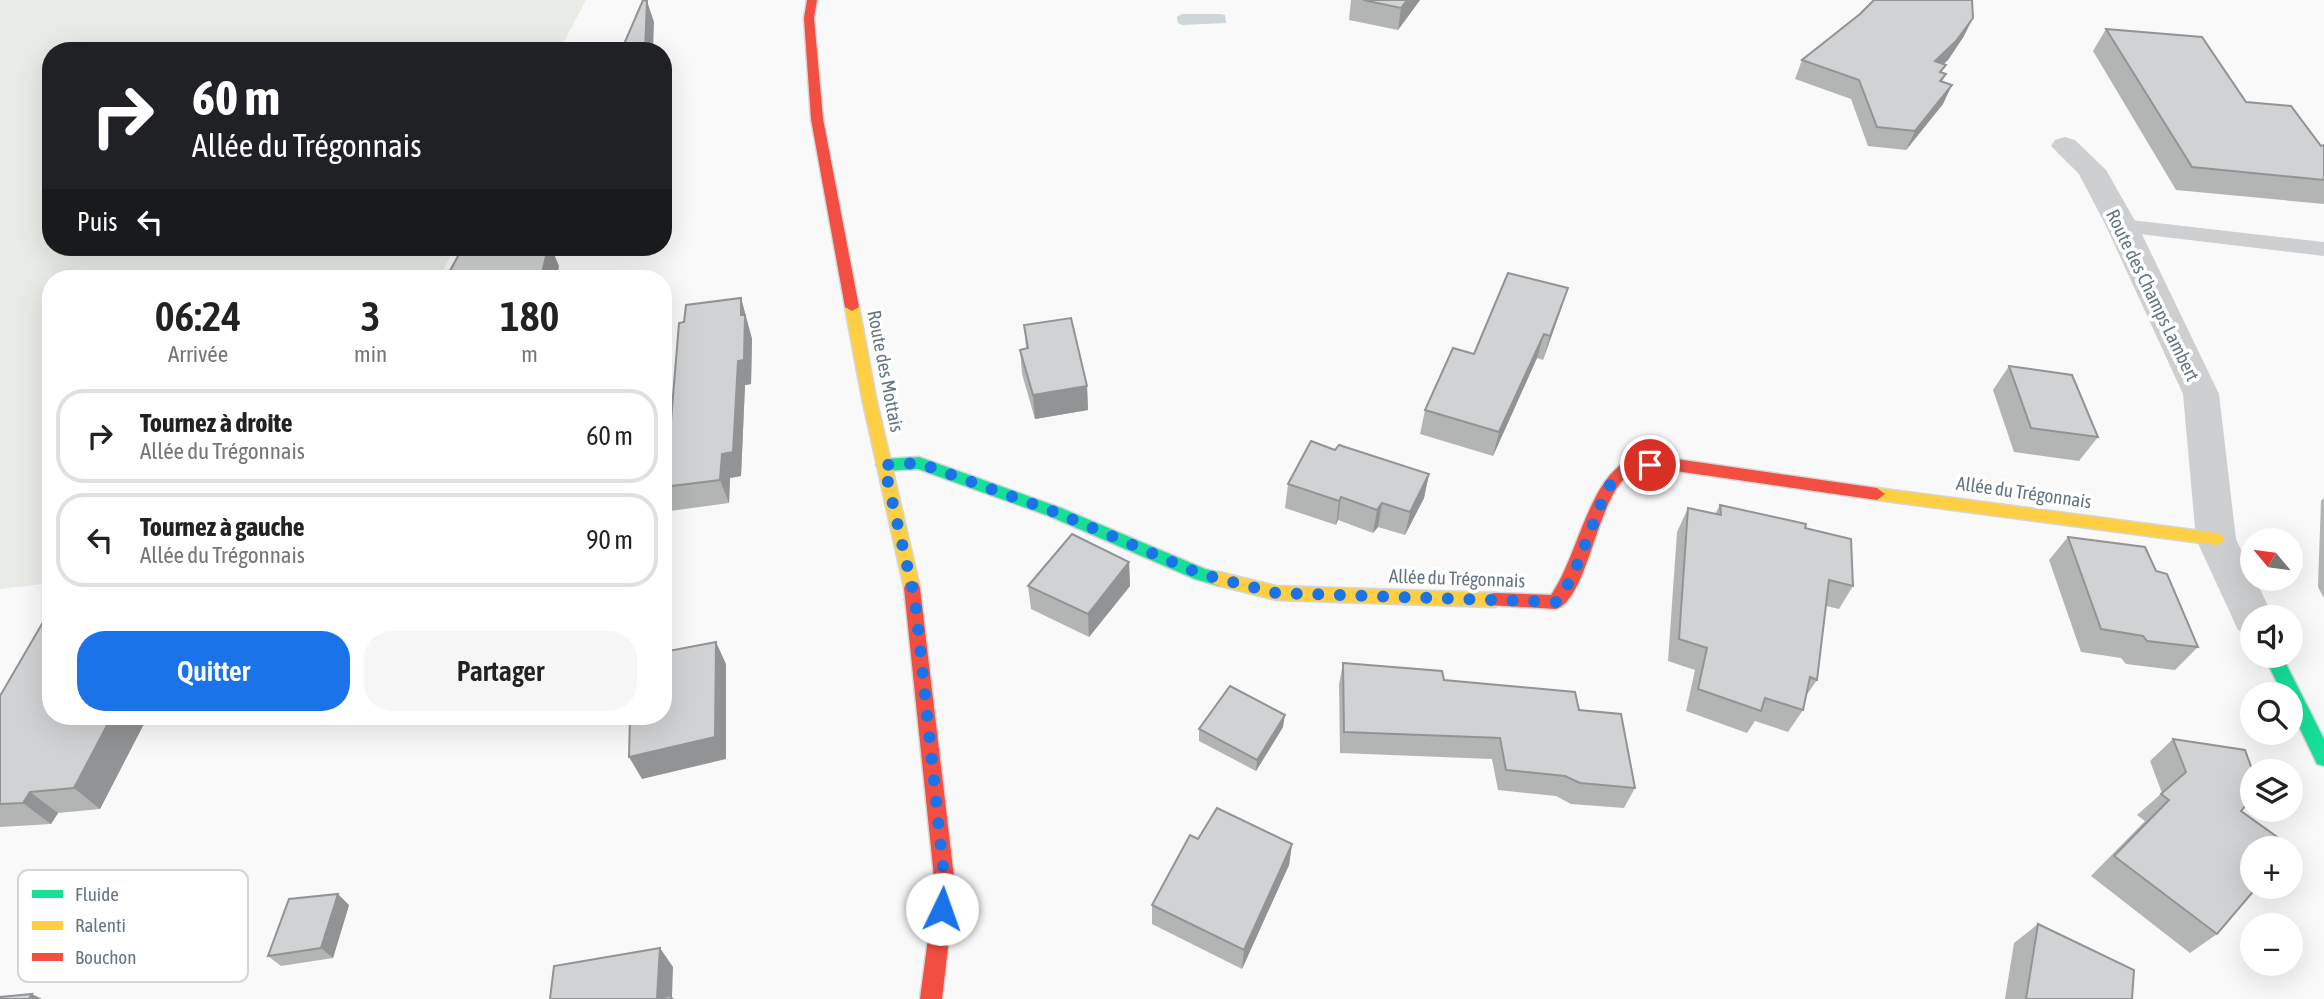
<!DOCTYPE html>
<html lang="fr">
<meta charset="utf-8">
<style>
body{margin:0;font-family:"Asap Condensed",sans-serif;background:#f6f6f6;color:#222;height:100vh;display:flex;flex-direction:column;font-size:26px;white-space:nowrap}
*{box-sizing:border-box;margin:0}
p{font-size:23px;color:#767676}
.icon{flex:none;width:38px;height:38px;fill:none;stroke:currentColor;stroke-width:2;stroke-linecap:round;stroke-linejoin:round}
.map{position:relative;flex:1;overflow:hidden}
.side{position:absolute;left:42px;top:270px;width:630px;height:455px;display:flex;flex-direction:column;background:#fff;border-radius:28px;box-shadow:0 7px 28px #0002}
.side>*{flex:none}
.hud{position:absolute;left:42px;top:42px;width:630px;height:214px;border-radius:28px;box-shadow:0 7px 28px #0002;background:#202124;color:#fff;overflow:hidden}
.needle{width:46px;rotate:299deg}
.fabs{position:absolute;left:2240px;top:528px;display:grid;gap:14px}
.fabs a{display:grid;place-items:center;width:63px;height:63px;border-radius:50%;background:#fff;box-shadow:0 7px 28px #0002;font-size:35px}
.pin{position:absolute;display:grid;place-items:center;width:60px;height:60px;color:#fff;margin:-30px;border:4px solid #fff;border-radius:50%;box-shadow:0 2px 7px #0007}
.me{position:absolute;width:77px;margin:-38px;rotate:3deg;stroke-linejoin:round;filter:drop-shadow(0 0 5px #0008)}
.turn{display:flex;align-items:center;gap:24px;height:147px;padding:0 35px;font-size:32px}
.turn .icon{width:91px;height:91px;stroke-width:2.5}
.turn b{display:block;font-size:49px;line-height:60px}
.then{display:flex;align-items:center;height:66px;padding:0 35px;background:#0003;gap:14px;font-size:26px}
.eta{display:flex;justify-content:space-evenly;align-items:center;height:119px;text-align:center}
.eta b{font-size:42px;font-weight:600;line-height:49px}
.action{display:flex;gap:14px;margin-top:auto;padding:14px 35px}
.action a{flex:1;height:80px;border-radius:28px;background:#1a73e8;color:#fff;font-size:28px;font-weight:600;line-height:80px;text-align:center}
.action a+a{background:#f6f6f6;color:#222}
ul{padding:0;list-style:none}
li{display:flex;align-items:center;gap:21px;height:94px;margin:0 14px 10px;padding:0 21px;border:4px solid #e0e0e0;border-radius:28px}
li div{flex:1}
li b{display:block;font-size:26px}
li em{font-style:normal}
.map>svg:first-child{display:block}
.green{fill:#e8ebe6}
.water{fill:#ced6d9}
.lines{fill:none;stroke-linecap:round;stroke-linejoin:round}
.fast-casing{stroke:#d5d6d7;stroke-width:3}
.slow-casing{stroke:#d5d6d7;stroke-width:3}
.jam-casing{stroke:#d5d6d7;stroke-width:3}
.lane{fill:#cecfd0;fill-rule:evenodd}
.street{fill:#cecfd0;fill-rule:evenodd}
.fast{fill:#16e098;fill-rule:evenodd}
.slow{fill:#ffcf43;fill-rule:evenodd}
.jam{fill:#f24e42;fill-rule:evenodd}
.wall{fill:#b3b5b5}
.shaded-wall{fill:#929394}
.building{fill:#d0d2d3;stroke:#929394;stroke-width:2}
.route{stroke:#1a73e8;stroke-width:12;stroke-dasharray:0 21.6}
.labels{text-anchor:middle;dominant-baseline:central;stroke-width:7;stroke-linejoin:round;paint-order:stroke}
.street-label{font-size:19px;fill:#657683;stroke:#fff}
.key{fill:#fff;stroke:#d1d6da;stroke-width:2}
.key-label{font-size:19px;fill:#657683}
</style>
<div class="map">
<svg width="2324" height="999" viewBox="0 0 2324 999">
<rect width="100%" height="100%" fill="#f9f9f9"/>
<path class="green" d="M 0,0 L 586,0 L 559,51 L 51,51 L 51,247 L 455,247 L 439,278 L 51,278 L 51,583 L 0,589 Z"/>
<path class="water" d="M 1182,14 L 1220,14 L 1225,15 L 1226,23 L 1182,25 L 1178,23 L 1177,17 Z"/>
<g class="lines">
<defs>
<g id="fast">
<path d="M 919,457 L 1061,508 L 1205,569 L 1225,574 L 1227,579 L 1225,584 L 1219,586 L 1195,579 L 1049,516 L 918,469 L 884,471 L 876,465 L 884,459 Z"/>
<path d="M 2264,656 L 2282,656 L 2324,739 L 2324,766 L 2317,764 L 2291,710 L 2291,695 L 2283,695 Z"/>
</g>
<g id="slow">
<path d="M 852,303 L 859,307 L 876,398 L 920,588 L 918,593 L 906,593 L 904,588 L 862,398 L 845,307 Z"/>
<path d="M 1877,488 L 2216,533 L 2222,535 L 2224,539 L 2222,543 L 2216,545 L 1877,500 L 1869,494 Z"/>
<path d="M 1219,572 L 1276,586 L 1494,593 L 1500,595 L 1502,600 L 1500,605 L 1494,607 L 1276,600 L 1213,584 L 1211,579 L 1213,574 Z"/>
</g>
<g id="jam">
<path d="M 807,0 L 817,0 L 814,18 L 823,119 L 859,307 L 852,311 L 845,307 L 811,119 L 804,18 Z"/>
<path d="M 1669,458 L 1877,488 L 1885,494 L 1877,500 L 1669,470 C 1659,470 1646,468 1636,471 C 1597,484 1591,597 1556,609 L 1488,605 L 1486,600 L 1488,595 L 1494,593 L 1551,595 C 1577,558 1588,484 1625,462 C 1636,456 1657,459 1669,458 Z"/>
<path d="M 912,581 L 918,583 L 920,588 L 955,886 L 942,999 L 920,999 L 935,886 L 904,588 L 906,583 Z"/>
</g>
</defs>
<use href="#fast" class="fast-casing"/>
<use href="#slow" class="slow-casing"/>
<use href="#jam" class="jam-casing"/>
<path class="lane" d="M 2122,219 L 2324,242 L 2324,256 L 2114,231 L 2111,226 L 2114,221 Z"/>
<path class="street" d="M 2065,137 L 2075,140 L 2106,170 L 2138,226 L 2219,394 L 2236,539 L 2252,573 L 2252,579 L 2255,579 L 2274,618 L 2252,618 L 2252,635 L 2238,630 L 2196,539 L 2183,394 L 2106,226 L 2079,174 L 2051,146 L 2055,140 Z"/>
<use href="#fast" class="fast"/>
<use href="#slow" class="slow"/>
<use href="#jam" class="jam"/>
</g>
<g class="wall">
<path d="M 1351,0 L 1420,0 L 1398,30 L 1349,20 Z"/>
<path d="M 2106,29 L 2246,102 L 2321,146 L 2324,145 L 2324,204 L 2176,190 L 2093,51 Z"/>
<path d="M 1964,36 L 1948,60 L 1943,64 L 1942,72 L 1946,74 L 1942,82 L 1943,104 L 1906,150 L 1868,146 L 1851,99 L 1795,79 L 1802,60 Z"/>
<path d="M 554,247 L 643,247 L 555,249 Z"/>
<path d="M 1568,288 L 1560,312 L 1543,360 L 1537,358 L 1493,456 L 1420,434 L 1425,410 L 1474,354 Z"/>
<path d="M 741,298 L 752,339 L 751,384 L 745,385 L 741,476 L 730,478 L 729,503 L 663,512 L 663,433 L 670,433 L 684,322 Z"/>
<path d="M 1024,325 L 1087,386 L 1088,410 L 1035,419 L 1022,374 L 1020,350 L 1026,348 Z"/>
<path d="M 2009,366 L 2098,437 L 2079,461 L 2014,452 L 1993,390 Z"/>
<path d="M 1335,450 L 1429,474 L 1424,498 L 1405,535 L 1378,527 L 1373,533 L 1338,520 L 1336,525 L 1285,508 L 1288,484 Z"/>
<path d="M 2324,498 L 2324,598 L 2318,587 L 2321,501 Z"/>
<path d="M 1720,505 L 1805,528 L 1853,586 L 1839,609 L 1826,606 L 1817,680 L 1806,696 L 1803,710 L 1788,732 L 1755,721 L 1747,733 L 1686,711 L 1695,670 L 1668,661 L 1677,532 L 1688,508 L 1715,514 Z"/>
<path d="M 2068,537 L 2156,571 L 2198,647 L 2175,670 L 2126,664 L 2121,658 L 2081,652 L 2049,560 Z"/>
<path d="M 1129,562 L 1130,586 L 1089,637 L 1031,609 L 1028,586 Z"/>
<path d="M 1343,663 L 1444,680 L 1579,710 L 1635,788 L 1624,808 L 1571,804 L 1556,796 L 1498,790 L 1492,759 L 1340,753 L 1339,684 Z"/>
<path d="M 0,696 L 51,716 L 148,716 L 100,809 L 58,813 L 51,824 L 0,827 Z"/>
<path d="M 1283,727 L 1256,771 L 1199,741 L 1199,729 Z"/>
<path d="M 2173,739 L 2241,811 L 2252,849 L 2217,934 L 2190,953 L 2091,876 L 2145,821 L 2137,815 L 2162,793 L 2150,761 Z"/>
<path d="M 1198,839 L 1292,844 L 1289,865 L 1242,969 L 1152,924 L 1152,905 Z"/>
<path d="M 349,905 L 333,958 L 281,966 L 268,956 Z"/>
<path d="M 2038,924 L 2132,999 L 2005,999 L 2014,943 Z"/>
</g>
<g class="shaded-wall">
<path d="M 1407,0 L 1420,0 L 1398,30 L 1401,8 Z"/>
<path d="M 647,1 L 654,22 L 653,51 L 645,51 Z"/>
<path d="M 1973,18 L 1964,36 L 1948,60 L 1926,80 L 1935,61 Z"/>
<path d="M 1952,85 L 1943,104 L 1906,150 L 1915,131 Z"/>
<path d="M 548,247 L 551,247 L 559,266 L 557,278 L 541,278 Z"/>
<path d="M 1568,288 L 1560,312 L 1543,360 L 1550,336 Z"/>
<path d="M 741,298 L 752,339 L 751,384 L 745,385 L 741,476 L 730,478 L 729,503 L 720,480 L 722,454 Z"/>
<path d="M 1544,334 L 1537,358 L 1493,456 L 1499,432 Z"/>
<path d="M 1087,386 L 1088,410 L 1035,419 L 1033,395 Z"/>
<path d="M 1429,474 L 1424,498 L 1405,535 L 1410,512 Z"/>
<path d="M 1341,497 L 1338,520 L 1336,525 L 1339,501 Z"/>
<path d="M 1382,503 L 1378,527 L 1373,533 L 1377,510 Z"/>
<path d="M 1129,562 L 1130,586 L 1089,637 L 1088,614 Z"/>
<path d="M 716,642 L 726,664 L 726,759 L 642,779 L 629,757 Z"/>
<path d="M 1285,715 L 1283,727 L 1256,771 L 1257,760 Z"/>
<path d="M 112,716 L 148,716 L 100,809 L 74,788 Z"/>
<path d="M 30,792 L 58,813 L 51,824 L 23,803 Z"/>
<path d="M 1292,844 L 1289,865 L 1242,969 L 1244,950 Z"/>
<path d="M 338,894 L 349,905 L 333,958 L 321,948 Z"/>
<path d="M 660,948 L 673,967 L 672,997 L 674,999 L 657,998 Z"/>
<path d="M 32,994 L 42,999 L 29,999 Z"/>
</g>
<g class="building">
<path d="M 643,0 L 647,1 L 645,51 L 621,51 Z"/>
<path d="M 1363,0 L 1407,0 L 1401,8 Z"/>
<path d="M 1874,0 L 1972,0 L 1973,18 L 1956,41 L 1935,61 L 1946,65 L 1940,72 L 1946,74 L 1940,81 L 1952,85 L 1915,131 L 1877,127 L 1859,80 L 1802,60 L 1860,14 Z"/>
<path d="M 2106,29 L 2202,37 L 2246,102 L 2291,106 L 2321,146 L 2324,145 L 2324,180 L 2192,167 Z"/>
<path d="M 463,247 L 548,247 L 541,278 L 446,278 Z"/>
<path d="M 1508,273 L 1568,288 L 1550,336 L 1544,334 L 1499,432 L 1425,410 L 1453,348 L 1474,354 Z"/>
<path d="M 741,298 L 741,315 L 745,315 L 744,360 L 738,361 L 733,452 L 722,454 L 720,480 L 663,487 L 663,433 L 670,433 L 679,323 L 684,322 L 686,305 Z"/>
<path d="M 1071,318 L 1087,386 L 1033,395 L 1020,350 L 1028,348 L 1024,325 Z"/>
<path d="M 2009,366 L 2072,375 L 2098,437 L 2031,428 Z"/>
<path d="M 1311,441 L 1335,450 L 1339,445 L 1429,474 L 1410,512 L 1382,503 L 1377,510 L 1341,497 L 1339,501 L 1288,484 Z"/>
<path d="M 1720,505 L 1806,524 L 1805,528 L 1851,539 L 1853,586 L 1829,580 L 1817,680 L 1810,677 L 1803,710 L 1765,698 L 1761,711 L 1698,689 L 1707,648 L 1679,639 L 1688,508 L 1721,515 Z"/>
<path d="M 1072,534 L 1129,562 L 1088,614 L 1028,586 Z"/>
<path d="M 2068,537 L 2145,547 L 2156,571 L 2167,574 L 2198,647 L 2147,641 L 2143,636 L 2101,629 Z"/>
<path d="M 46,617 L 51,617 L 51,716 L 112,716 L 74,788 L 30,792 L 23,803 L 0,804 L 0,696 Z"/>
<path d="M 716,642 L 715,737 L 629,757 L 630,716 L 663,716 L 663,652 Z"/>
<path d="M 1343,663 L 1442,671 L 1444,680 L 1575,692 L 1579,710 L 1621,714 L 1635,788 L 1580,783 L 1565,776 L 1506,770 L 1500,738 L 1344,732 Z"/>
<path d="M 1230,686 L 1285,715 L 1257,760 L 1199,729 Z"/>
<path d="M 2173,739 L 2245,750 L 2253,772 L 2252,772 L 2252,798 L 2241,811 L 2280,839 L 2272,849 L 2252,849 L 2252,887 L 2257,887 L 2217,934 L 2114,856 L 2169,800 L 2161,794 L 2186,772 Z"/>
<path d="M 1217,808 L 1292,844 L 1244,950 L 1152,905 L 1190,835 L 1198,839 Z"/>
<path d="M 338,894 L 321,948 L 268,956 L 289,899 Z"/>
<path d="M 2038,924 L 2134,970 L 2132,999 L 2026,999 Z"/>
<path d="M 660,948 L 657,998 L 671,996 L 671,999 L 550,999 L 554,966 Z"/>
<path d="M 32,994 L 29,999 L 0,999 L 0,997 Z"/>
</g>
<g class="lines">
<path class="route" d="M 942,909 L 945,886 L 915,600 L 884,465 L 919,463 L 1055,512 L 1201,574 L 1276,593 L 1556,602 L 1572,578 L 1607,488 L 1631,466 L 1650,465"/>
</g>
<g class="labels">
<g class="street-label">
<text transform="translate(2153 295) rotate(64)">Route des Champs Lambert</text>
<text transform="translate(886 371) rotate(79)">Route des Mottais</text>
<text transform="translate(2024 492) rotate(8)">Allée du Trégonnais</text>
<text transform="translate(1457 578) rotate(2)">Allée du Trégonnais</text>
</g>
</g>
<rect x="18" y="870" width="230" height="112" rx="10" class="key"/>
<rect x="32" y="890" width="31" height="8" fill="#16e098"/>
<rect x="32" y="921" width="31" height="9" fill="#ffcf43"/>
<rect x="32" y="953" width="31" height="8" fill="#f24e42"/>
<g class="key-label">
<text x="75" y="901">Fluide</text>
<text x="75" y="932">Ralenti</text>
<text x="75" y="964">Bouchon</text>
</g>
</svg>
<div class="fabs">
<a><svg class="needle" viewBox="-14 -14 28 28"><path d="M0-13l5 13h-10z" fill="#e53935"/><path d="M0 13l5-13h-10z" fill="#767676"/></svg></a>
<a><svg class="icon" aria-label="sound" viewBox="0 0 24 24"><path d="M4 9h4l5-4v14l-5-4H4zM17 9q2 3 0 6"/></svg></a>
<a><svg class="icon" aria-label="search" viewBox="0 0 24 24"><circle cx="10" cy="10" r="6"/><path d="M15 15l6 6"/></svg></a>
<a><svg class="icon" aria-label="layers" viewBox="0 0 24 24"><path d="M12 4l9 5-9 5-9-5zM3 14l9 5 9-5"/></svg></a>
<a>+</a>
<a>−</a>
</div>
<div class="pin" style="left:1650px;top:465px;background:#d93025"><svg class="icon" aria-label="arrive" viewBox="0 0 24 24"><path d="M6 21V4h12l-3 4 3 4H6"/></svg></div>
<svg class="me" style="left:942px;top:909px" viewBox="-20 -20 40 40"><circle r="19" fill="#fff"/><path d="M0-13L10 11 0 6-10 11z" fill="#1a73e8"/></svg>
<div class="hud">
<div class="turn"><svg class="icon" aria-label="right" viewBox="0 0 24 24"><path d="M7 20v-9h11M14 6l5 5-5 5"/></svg><div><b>60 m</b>Allée du Trégonnais</div></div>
<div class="then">Puis<svg class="icon" aria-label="left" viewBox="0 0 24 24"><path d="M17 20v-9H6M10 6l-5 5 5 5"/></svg></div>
</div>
<section class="side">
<div class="eta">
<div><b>06:24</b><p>Arrivée</p></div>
<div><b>3</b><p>min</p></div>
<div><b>180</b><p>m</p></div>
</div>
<ul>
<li><svg class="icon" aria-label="right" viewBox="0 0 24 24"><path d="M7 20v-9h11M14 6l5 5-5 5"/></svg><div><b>Tournez à droite</b><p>Allée du Trégonnais</p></div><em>60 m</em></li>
<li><svg class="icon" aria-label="left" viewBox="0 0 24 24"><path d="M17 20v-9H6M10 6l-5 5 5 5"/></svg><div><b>Tournez à gauche</b><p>Allée du Trégonnais</p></div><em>90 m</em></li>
</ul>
<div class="action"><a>Quitter</a><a>Partager</a></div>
</section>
</div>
